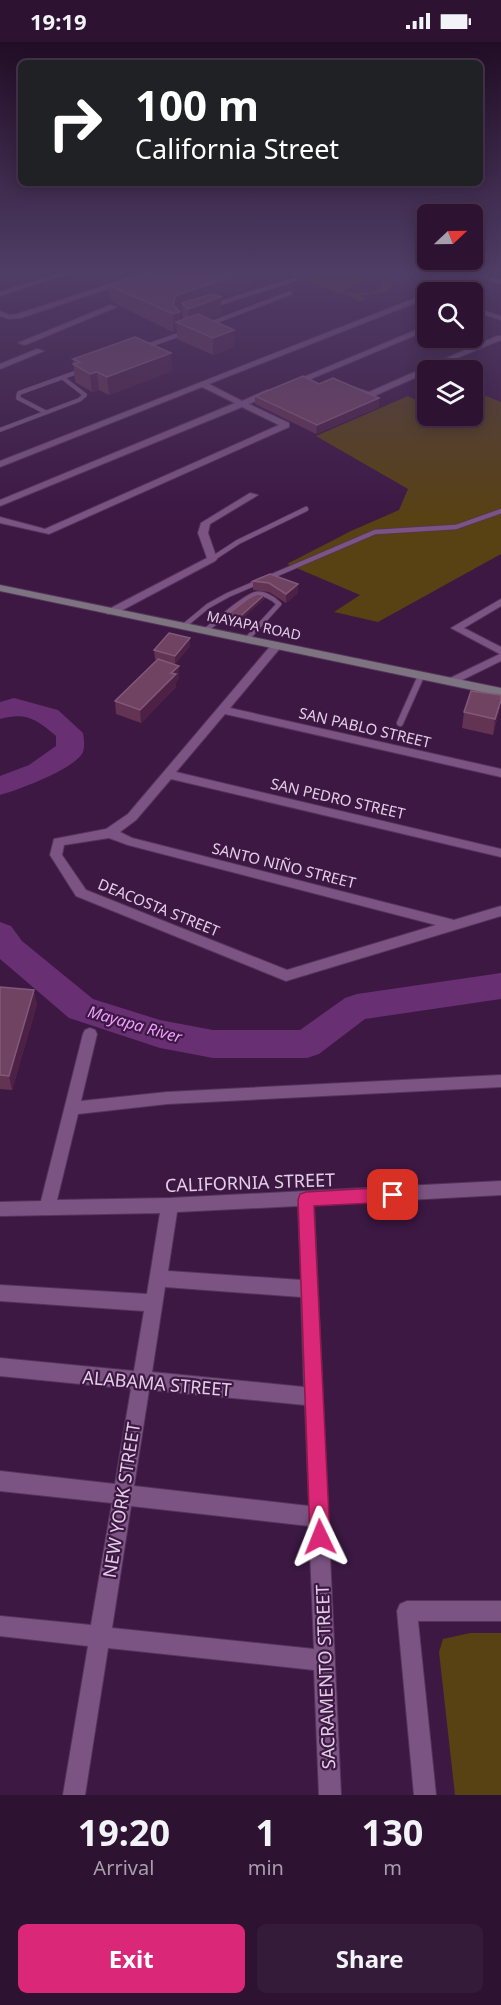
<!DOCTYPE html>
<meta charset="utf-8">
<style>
body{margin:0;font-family:"Noto Sans",sans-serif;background:#351b3a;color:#f1f3f6;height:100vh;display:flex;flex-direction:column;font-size:22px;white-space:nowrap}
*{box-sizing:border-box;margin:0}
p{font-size:20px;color:#a79eac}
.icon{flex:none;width:33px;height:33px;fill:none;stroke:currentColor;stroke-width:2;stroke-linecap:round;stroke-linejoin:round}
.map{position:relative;height:1753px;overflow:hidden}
.sheet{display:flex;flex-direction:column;background:#2d1232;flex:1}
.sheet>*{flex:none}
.guide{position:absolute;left:18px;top:18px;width:465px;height:126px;border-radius:9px;box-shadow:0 3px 15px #0003,0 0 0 2px #48324d;background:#202124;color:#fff;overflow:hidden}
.needle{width:39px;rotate:68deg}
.tools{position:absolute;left:417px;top:162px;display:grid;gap:12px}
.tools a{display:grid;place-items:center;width:66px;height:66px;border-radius:9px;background:#2d1232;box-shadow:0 3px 15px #0003,0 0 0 2px #48324d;font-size:30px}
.pin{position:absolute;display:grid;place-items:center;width:51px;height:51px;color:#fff;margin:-26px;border-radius:12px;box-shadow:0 3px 9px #0006}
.me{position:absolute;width:66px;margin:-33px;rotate:358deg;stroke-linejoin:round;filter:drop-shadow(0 0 4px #0008)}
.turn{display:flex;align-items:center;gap:21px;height:126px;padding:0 18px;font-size:27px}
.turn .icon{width:78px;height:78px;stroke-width:2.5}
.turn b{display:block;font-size:42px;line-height:51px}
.eta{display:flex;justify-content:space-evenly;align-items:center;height:102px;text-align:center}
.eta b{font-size:36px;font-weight:700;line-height:42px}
.primary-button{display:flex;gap:12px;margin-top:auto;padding:12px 18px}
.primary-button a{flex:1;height:69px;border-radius:9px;background:#db2777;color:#fff;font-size:24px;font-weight:700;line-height:69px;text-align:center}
.primary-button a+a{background:#351b3a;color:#f1f3f6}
.status{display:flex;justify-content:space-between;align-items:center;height:42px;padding:0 30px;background:#2d1232;direction:ltr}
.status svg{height:16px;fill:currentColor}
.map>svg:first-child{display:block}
.green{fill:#584112;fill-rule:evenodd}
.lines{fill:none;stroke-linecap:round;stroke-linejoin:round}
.river{fill:#682f72;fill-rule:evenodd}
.lane-far2-casing{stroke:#54355a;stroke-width:5}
.lane-far1-casing{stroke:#54355a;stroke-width:6}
.lane-casing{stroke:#54355a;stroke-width:8}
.street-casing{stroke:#54355a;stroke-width:2}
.secondary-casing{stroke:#54355a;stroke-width:2}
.lane-far2{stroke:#7c5483;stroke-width:4}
.lane-far1{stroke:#7c5483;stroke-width:4.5}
.lane{stroke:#7c5483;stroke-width:6}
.street{fill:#7c5483;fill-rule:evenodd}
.secondary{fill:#7e7380;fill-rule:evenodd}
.wall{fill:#633353;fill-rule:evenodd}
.shaded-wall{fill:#4d2146}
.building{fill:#704363;stroke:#825978;stroke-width:1.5}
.route{fill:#db2777;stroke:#8e194d;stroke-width:1.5}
.labels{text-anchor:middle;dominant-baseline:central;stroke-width:4.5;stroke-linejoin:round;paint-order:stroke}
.far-street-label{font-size:14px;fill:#e3cde7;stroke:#3c1843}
.street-label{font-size:15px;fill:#e3cde7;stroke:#3c1843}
.water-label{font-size:16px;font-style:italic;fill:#f09ffe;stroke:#3c1843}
.near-street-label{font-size:18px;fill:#e3cde7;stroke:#3c1843}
</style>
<div class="status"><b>19:19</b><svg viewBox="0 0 49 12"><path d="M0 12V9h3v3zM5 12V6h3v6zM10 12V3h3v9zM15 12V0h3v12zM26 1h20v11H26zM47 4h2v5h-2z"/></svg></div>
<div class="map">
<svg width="501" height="1753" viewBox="0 0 501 1753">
<rect width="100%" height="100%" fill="#3c1843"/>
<g class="green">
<path d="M 285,231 L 379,231 L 391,237 L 393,242 L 386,250 L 361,254 L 366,257 L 360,259 ZM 375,235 L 379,236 L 384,242 C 374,254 357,252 343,248 Z"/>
<path d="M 476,350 L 501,360 L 501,512 L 378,580 L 334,570 L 360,553 L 287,522 L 351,489 L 399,468 L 408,447 L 316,394 L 408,354 L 427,364 L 428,374 L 472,374 L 473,351 Z"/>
<path d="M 470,1591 L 501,1591 L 501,1753 L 455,1753 L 439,1610 L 443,1597 Z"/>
</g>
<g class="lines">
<g class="river">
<path d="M 14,656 L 58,668 L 83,691 C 84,697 85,704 83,710 C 75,727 18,748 0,753 L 0,734 L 29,723 L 56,704 L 56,694 C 36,677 26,670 0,677 L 0,660 Z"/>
<path d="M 0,880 L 11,884 L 22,899 L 93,957 L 160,978 L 213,988 L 300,988 L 345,956 L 357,952 L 501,931 L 501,957 L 365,977 L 319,1012 L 307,1016 L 213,1016 L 160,1006 L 69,976 L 0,917 Z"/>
</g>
<defs>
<g id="lane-far2">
<path d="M 214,263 L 296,237"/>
<path d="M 209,282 L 290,251"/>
<path d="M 144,305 L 184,291"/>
<path d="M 45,370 L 18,356 L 19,351 L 83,328"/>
<path d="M 0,388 L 79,358 L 85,353 L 63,336"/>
</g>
<g id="lane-far1">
<path d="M 212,517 L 238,500 L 306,467"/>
<path d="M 185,583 L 208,564 L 228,553 L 375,490 L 456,485 L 501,469"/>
<path d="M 206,588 C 219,578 238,560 253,553 C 262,549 273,556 279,562 L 247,597"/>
</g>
<path id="lane" d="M 400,681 L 421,634"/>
<g id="street">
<path d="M 59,231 L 70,231 L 0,254 L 0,250 Z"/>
<path d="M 144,231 L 155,231 L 21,276 L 9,277 L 0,274 L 0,269 L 10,273 L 17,272 Z"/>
<path d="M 438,231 L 449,231 L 438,236 L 440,248 L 429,250 L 434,246 L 431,235 Z"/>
<path d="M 468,231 L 479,231 L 501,238 L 501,242 Z"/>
<path d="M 428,251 L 428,256 L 209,342 L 242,359 L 267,348 L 273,348 L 273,352 L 249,362 L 289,381 L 289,385 L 49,492 L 0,481 L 0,475 L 45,487 L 279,383 L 242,365 L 0,464 L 0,458 L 235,361 L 202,345 L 0,425 L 0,419 Z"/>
<path d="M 110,263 L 117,265 L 25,303 L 18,301 Z"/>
<path d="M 472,265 L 501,274 L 501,278 L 472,269 Z"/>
<path d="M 428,283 L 428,288 L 294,344 L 287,342 Z"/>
<path d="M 497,294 L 501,294 L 501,298 L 428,328 L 428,330 L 372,355 L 366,355 L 349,347 L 353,345 L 369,350 Z"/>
<path d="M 37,307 L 44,309 L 0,327 L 0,322 Z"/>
<path d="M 250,451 L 258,453 L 210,482 L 208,491 L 217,517 L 215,519 L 115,572 L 107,572 L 107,568 L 207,516 L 198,491 L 201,481 Z"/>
<path d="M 501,557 L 501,564 L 464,586 L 501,605 L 501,619 L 454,642 L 446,642 L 446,638 L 500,612 L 451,586 Z"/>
<path d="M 277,600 L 282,603 L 281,605 L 230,666 L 501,727 L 501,735 L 225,672 L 176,730 L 501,807 L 501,815 L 171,737 L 136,778 L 120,790 L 132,796 L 454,878 L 501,864 L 501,874 L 286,939 L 76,854 L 50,813 L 54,797 L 106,787 L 128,772 L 273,601 ZM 109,796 L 128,803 L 436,883 L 287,928 L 86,848 L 62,813 L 64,803 Z"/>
<path d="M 90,986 L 95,988 L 97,992 L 81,1059 L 167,1050 L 501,1033 L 501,1045 L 167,1062 L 78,1072 L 57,1158 L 170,1156 L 501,1139 L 501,1153 L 314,1163 L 341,1753 L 319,1753 L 314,1628 L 108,1606 L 85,1753 L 63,1753 L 88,1604 L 0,1594 L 0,1574 L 91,1583 L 112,1461 L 0,1449 L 0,1429 L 115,1442 L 131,1347 L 0,1334 L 0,1316 L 134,1329 L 144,1269 L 0,1259 L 0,1243 L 147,1252 L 160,1171 L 0,1174 L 0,1160 L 41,1159 L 83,992 L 85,988 ZM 298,1164 L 301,1238 L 168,1229 L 177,1170 ZM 165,1245 L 301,1255 L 304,1345 L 152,1330 ZM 149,1348 L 305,1363 L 309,1464 L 134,1444 ZM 131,1464 L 309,1484 L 314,1607 L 112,1586 Z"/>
<path d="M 407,1559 L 501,1559 L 501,1579 L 418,1579 L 436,1753 L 414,1753 L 397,1569 L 400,1562 Z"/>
</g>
<path id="secondary" d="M 0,543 L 501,646 L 501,654 L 0,549 Z"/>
</defs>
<use href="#lane-far2" class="lane-far2-casing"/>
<use href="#lane-far1" class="lane-far1-casing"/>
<use href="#lane" class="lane-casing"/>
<use href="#street" class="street-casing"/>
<use href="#secondary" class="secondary-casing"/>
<use href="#lane-far2" class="lane-far2"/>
<use href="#lane-far1" class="lane-far1"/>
<use href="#lane" class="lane"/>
<use href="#street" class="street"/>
<use href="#secondary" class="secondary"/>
</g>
<g class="wall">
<path d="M 159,231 L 251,231 L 251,245 L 221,256 L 221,272 L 208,277 L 234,288 L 234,305 L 213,313 L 177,297 L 177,288 L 173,290 L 110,259 L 109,243 ZM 182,269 L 183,278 L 180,278 L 180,270 Z"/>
<path d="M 73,317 L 172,329 L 109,353 L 99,348 L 92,350 L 75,340 Z"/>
<path d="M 319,342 L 379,365 L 316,392 L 255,362 L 255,354 Z"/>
<path d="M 270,532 L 298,551 L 286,561 L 269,550 L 253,548 L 253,539 Z"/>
<path d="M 264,553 L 264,557 L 235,583 L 224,579 L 224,575 Z"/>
<path d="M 190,604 L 175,622 L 169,621 L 179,624 L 179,636 L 176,640 L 176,645 L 141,681 L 116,672 L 115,659 L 157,618 L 155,617 L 154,608 Z"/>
<path d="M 501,653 L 499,669 L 493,693 L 462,686 L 464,670 Z"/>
<path d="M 0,945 L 37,962 L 12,1048 L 0,1047 Z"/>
</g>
<g class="shaded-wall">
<path d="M 242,231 L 251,231 L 251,245 L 221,256 L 221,272 L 189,284 L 188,267 L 182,261 L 182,269 L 180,270 L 180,281 L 176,280 L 177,288 L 173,290 L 173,272 L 175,254 Z"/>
<path d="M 234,288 L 234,305 L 213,313 L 213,296 Z"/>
<path d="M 171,311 L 172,329 L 109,353 L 107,335 Z"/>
<path d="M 97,330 L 99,348 L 92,350 L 90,332 Z"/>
<path d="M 379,356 L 379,365 L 316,392 L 317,383 Z"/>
<path d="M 298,542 L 298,551 L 286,561 L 286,552 Z"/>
<path d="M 264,553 L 264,557 L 235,583 L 235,579 Z"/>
<path d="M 190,596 L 190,604 L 175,622 L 175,614 Z"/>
<path d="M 179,624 L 179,636 L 176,640 L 176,645 L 141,681 L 140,668 Z"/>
<path d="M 501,658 L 499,669 L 493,693 L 495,677 Z"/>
<path d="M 34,948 L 37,962 L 12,1048 L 9,1034 Z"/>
</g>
<g class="building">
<path d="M 146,231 L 157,232 L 242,231 L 175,254 L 173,263 L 180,270 L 173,272 L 109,243 Z"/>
<path d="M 212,252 L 221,255 L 188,267 L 182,261 Z"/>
<path d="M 198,272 L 234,288 L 213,296 L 176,280 Z"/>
<path d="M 135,295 L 171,311 L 107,335 L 97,330 L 90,332 L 73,322 L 80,320 L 73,317 Z"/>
<path d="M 303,334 L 319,342 L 333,336 L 379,356 L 317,383 L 255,354 Z"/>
<path d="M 270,532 L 298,542 L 286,552 L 269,541 L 253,539 Z"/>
<path d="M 257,552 L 264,553 L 235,579 L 224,575 L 249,556 Z"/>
<path d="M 169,591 L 190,596 L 175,614 L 154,608 Z"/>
<path d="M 158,617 L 179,624 L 171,631 L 176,632 L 140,668 L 115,659 Z"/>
<path d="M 471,649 L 501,653 L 501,658 L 495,677 L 464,670 Z"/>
<path d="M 0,945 L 34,948 L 9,1034 L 0,1033 Z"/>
</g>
<linearGradient id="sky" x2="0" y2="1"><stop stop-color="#210d25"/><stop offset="0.48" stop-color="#503d66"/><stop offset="1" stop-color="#503d66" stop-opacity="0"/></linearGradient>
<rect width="501" height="477" fill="url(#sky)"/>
<path class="route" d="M 393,1145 L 398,1147 L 401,1153 L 398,1158 L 393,1160 L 314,1164 L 330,1495 L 327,1502 L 320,1505 L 313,1502 L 310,1495 L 298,1158 L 300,1152 L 306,1150 Z"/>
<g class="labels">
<g class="far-street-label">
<text transform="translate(254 583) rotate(12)">MAYAPA ROAD</text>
</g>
<g class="street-label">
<text transform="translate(365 685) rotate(13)">SAN PABLO STREET</text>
<text transform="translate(338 756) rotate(13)">SAN PEDRO STREET</text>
<text transform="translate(284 823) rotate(14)">SANTO NIÑO STREET</text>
<text transform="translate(159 865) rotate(22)">DEACOSTA STREET</text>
</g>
<g class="water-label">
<text transform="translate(135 982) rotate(16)">Mayapa River</text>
</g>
<g class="near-street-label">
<text transform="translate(250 1140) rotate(-2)">CALIFORNIA STREET</text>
<text transform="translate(157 1341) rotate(5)">ALABAMA STREET</text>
<text transform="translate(121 1458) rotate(-81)">NEW YORK STREET</text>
<text transform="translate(325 1635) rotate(-92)">SACRAMENTO STREET</text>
</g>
</g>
</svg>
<div class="tools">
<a><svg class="needle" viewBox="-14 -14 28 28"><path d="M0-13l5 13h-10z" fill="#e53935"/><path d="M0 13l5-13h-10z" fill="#a79eac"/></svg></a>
<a><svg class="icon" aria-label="search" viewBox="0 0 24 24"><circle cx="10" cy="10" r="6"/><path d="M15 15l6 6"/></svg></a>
<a><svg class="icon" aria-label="layers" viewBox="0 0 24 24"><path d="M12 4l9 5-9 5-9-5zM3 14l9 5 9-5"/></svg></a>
</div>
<div class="pin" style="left:393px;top:1153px;background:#d93025"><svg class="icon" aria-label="arrive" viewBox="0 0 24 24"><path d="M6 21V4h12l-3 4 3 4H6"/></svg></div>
<svg class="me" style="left:320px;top:1495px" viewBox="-20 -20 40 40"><path d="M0-17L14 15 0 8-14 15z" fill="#db2777" stroke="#fff" stroke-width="4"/></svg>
<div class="guide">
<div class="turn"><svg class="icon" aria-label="right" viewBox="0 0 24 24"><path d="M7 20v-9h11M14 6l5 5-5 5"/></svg><div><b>100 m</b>California Street</div></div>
</div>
</div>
<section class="sheet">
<div class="eta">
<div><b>19:20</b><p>Arrival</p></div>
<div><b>1</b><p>min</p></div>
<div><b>130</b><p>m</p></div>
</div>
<div class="primary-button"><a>Exit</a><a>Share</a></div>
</section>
